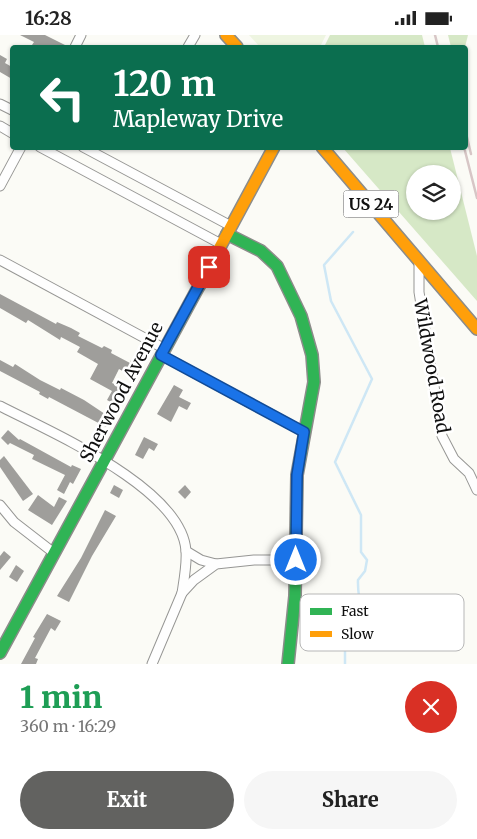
<!DOCTYPE html>
<meta charset="utf-8">
<style>
body{margin:0;font-family:Merriweather,serif;background:#f6f6f6;color:#222;height:100vh;display:flex;flex-direction:column;font-size:19px;white-space:nowrap}
*{box-sizing:border-box;margin:0}
p{font-size:16px;color:#767676}
.icon{flex:none;width:28px;height:28px;fill:none;stroke:currentColor;stroke-width:2;stroke-linecap:round;stroke-linejoin:round}
.map{position:relative;height:629px;overflow:hidden}
.panel{display:flex;flex-direction:column;background:#fff;flex:1}
.panel>*{flex:none}
.hud{position:absolute;left:10px;top:10px;width:458px;height:105px;border-radius:5px;box-shadow:0 1px 4px #0004;background:#0b6e4f;color:#fff;overflow:hidden}
.tools{position:absolute;left:406px;top:130px;display:grid;gap:10px}
.tools a{display:grid;place-items:center;width:55px;height:55px;border-radius:50%;background:#fff;box-shadow:0 1px 4px #0004;font-size:25px}
.pin{position:absolute;display:grid;place-items:center;width:42px;height:42px;color:#fff;margin:-21px;border-radius:10px;box-shadow:0 2px 8px #0006}
.me{position:absolute;width:55px;margin:-28px;rotate:0deg;stroke-linejoin:round;filter:drop-shadow(0 0 4px #0008)}
.turn{display:flex;align-items:center;gap:18px;height:105px;padding:0 20px;font-size:22px}
.turn .icon{width:65px;height:65px;stroke-width:2.5}
.turn b{display:block;font-size:35px;line-height:42px}
.round{display:grid;place-items:center;flex:none;width:52px;height:52px;border-radius:26px;background:#f6f6f6}
.headline{display:flex;align-items:center;justify-content:space-between;height:85px;padding:0 20px}
h1{font-size:30px;font-weight:800;line-height:38px;color:#1e9e55}
.primary-button{display:flex;gap:10px;margin-top:auto;padding:10px 20px}
.primary-button a{flex:1;height:58px;border-radius:30px;background:#626260;color:#fff;font-size:20px;font-weight:800;line-height:58px;text-align:center}
.primary-button a+a{background:#f6f6f6;color:#222}
.status{display:flex;justify-content:space-between;align-items:center;height:35px;padding:0 25px;background:#fff;direction:ltr}
.status svg{height:14px;fill:currentColor}
.map>svg:first-child{display:block}
.forest{fill:#d6e8c6;fill-rule:evenodd}
.pitch{fill:#eef5e1}
.lines{fill:none;stroke-linecap:round;stroke-linejoin:round}
.stream{stroke:#cee7f5;stroke-width:2.5}
.building{fill:#9f9e9b}
.street-casing{stroke:#969694;stroke-width:11}
.fast-casing{stroke:#8c8c8a;stroke-width:14}
.slow-casing{stroke:#8c8c8a;stroke-width:14}
.street{stroke:#fefefe;stroke-width:9}
.fast{stroke:#30b455;stroke-width:11}
.slow{stroke:#ff9f0a;stroke-width:11}
.rail{stroke:#d7c6c6;stroke-width:2.5}
.route-casing{stroke:#114b97;stroke-width:12}
.route{stroke:#1a73e8;stroke-width:9}
.labels{text-anchor:middle;dominant-baseline:central;stroke-width:5;stroke-linejoin:round;paint-order:stroke}
.shield{fill:#fff;stroke:#585858;stroke-width:1}
.shield-label{font-size:16px;font-weight:bold;fill:#101010}
.street-label{font-size:18px;fill:#101010;stroke:#fff}
.key{fill:#fff;stroke:#b7b7b7;stroke-width:1}
.key-label{font-size:14px;fill:#101010}
</style>
<div class="status"><b>16:28</b><svg viewBox="0 0 49 12"><path d="M0 12V9h3v3zM5 12V6h3v6zM10 12V3h3v9zM15 12V0h3v12zM26 1h20v11H26zM47 4h2v5h-2z"/></svg></div>
<div class="map">
<svg width="477" height="629" viewBox="0 0 477 629">
<rect width="100%" height="100%" fill="#fbfbf6"/>
<g class="forest">
<path d="M 330,0 L 422,0 L 425,12 L 324,12 Z"/>
<path d="M 448,0 L 468,0 L 465,12 L 451,12 Z"/>
<path d="M 343,113 L 450,113 L 477,221 L 477,266 ZM 415,139 L 452,139 L 452,176 L 415,176 Z"/>
</g>
<path class="pitch" d="M 249,0 L 326,0 L 320,12 L 260,12 Z"/>
<g class="lines">
<path class="stream" d="M 345,629 L 345,597 C 369,574 357,571 358,545 L 365,536 L 367,525 L 361,517 L 361,480 L 335,427 L 372,344 L 331,266 L 324,230 L 353,197"/>
</g>
<g class="building">
<path d="M 20,0 L 45,0 L 69,12 L 37,12 L 32,10 L 34,7 Z"/>
<path d="M 0,20 L 7,24 L 5,28 L 12,32 L 12,44 L 0,37 Z"/>
<path d="M 0,259 L 56,289 L 57,287 L 71,293 L 80,298 L 78,301 L 102,313 L 104,311 L 112,315 L 111,318 L 130,328 L 131,325 L 141,330 L 135,343 L 119,334 L 112,348 L 123,353 L 114,369 L 107,365 L 112,356 L 90,344 L 98,329 L 77,317 L 80,312 L 61,302 L 60,305 L 28,285 L 26,288 L 0,273 Z"/>
<path d="M 0,325 L 13,332 L 15,329 L 40,345 L 60,355 L 61,353 L 84,365 L 111,383 L 106,392 L 49,362 L 48,364 L 39,359 L 40,357 L 0,336 Z"/>
<path d="M 174,350 L 183,355 L 179,362 L 191,368 L 187,375 L 179,371 L 171,387 L 157,379 Z"/>
<path d="M 8,395 L 19,405 L 20,404 L 71,432 L 72,430 L 81,434 L 73,449 L 70,447 L 64,459 L 57,455 L 65,440 L 32,424 L 34,420 L 10,408 L 8,410 L 1,403 Z"/>
<path d="M 144,402 L 158,409 L 154,416 L 149,413 L 143,424 L 135,420 Z"/>
<path d="M 4,421 L 33,459 L 23,466 L 0,432 L 0,425 Z"/>
<path d="M 114,450 L 123,455 L 119,463 L 110,458 Z"/>
<path d="M 185,450 L 191,457 L 185,464 L 178,457 Z"/>
<path d="M 38,460 L 54,472 L 59,462 L 67,466 L 52,490 L 28,475 Z"/>
<path d="M 105,475 L 116,481 L 92,521 L 69,567 L 57,561 L 81,523 Z"/>
<path d="M 4,516 L 11,522 L 0,535 L 0,521 Z"/>
<path d="M 16,530 L 24,536 L 17,547 L 9,542 Z"/>
<path d="M 47,579 L 61,586 L 55,596 L 51,593 L 35,623 L 38,624 L 36,629 L 21,629 L 35,603 L 33,602 Z"/>
</g>
<g class="lines">
<defs>
<g id="street">
<path d="M 75,12 L 81,0"/>
<path d="M 188,12 L 195,0"/>
<path d="M 0,69 L 12,75"/>
<path d="M 0,91 L 12,98"/>
<path d="M 40,112 L 221,209"/>
<path d="M 83,112 L 231,191"/>
<path d="M 0,151 L 21,112"/>
<path d="M 0,225 L 165,314"/>
<path d="M 419,226 L 419,257 L 442,401 L 454,424 L 469,438 L 477,455"/>
<path d="M 161,320 L 304,397"/>
<path d="M 0,371 C 50,397 182,453 186,516 C 187,529 184,545 182,558"/>
<path d="M 0,470 L 14,487 L 54,518"/>
<path d="M 186,516 L 201,525 L 216,529"/>
<path d="M 152,629 L 182,558 L 194,545 L 216,529 L 254,525 L 296,525"/>
</g>
<g id="fast">
<path d="M 227,199 L 261,216 L 277,231 L 301,281 L 312,320 L 314,347 L 297,440 L 295,561 L 288,629"/>
<path d="M 0,618 L 199,251"/>
</g>
<g id="slow">
<path d="M 226,0 L 237,12"/>
<path d="M 322,112 L 477,294"/>
<path d="M 199,251 L 274,112"/>
</g>
</defs>
<use href="#street" class="street-casing"/>
<use href="#fast" class="fast-casing"/>
<use href="#slow" class="slow-casing"/>
<use href="#street" class="street"/>
<use href="#fast" class="fast"/>
<use href="#slow" class="slow"/>
<g class="rail">
<path d="M 435,0 L 438,12"/>
<path d="M 465,94 L 471,119"/>
<path d="M 464,112 L 477,163"/>
</g>
</g>
<g class="lines">
<defs>
<path id="route" d="M 209,232 L 161,320 L 304,397 L 297,440 L 296,525"/>
</defs>
<use href="#route" class="route-casing"/>
<use href="#route" class="route"/>
</g>
<g class="labels">
<rect class="shield" x="343.5" y="155.5" width="55" height="27" rx="4"/>
<g class="shield-label">
<text x="371" y="169">US 24</text>
</g>
<g class="street-label">
<text transform="translate(432 331) rotate(80)">Wildwood Road</text>
<text transform="translate(121 357) rotate(-62)">Sherwood Avenue</text>
</g>
</g>
<rect x="300" y="559" width="164" height="57" rx="8" class="key"/>
<rect x="310" y="573" width="22" height="7" fill="#30b455"/>
<rect x="310" y="596" width="22" height="6" fill="#ff9f0a"/>
<g class="key-label">
<text x="341" y="581">Fast</text>
<text x="341" y="604">Slow</text>
</g>
</svg>
<div class="tools">
<a><svg class="icon" aria-label="layers" viewBox="0 0 24 24"><path d="M12 4l9 5-9 5-9-5zM3 14l9 5 9-5"/></svg></a>
</div>
<div class="pin" style="left:209px;top:232px;background:#d93025"><svg class="icon" aria-label="arrive" viewBox="0 0 24 24"><path d="M6 21V4h12l-3 4 3 4H6"/></svg></div>
<svg class="me" style="left:296px;top:525px" viewBox="-20 -20 40 40"><circle r="17" fill="#1a73e8" stroke="#fff" stroke-width="3"/><path d="M0-11L8 9 0 5-8 9z" fill="#fff"/></svg>
<div class="hud">
<div class="turn"><svg class="icon" aria-label="left" viewBox="0 0 24 24"><path d="M17 20v-9H6M10 6l-5 5 5 5"/></svg><div><b>120 m</b>Mapleway Drive</div></div>
</div>
</div>
<section class="panel">
<div class="headline"><div><h1>1 min</h1><p>360 m · 16:29</p></div><a class="round" style="background:#d93025;color:#fff"><svg class="icon" aria-label="close" viewBox="0 0 24 24"><path d="M6 6l12 12M18 6L6 18"/></svg></a></div>
<div class="primary-button"><a>Exit</a><a>Share</a></div>
</section>
